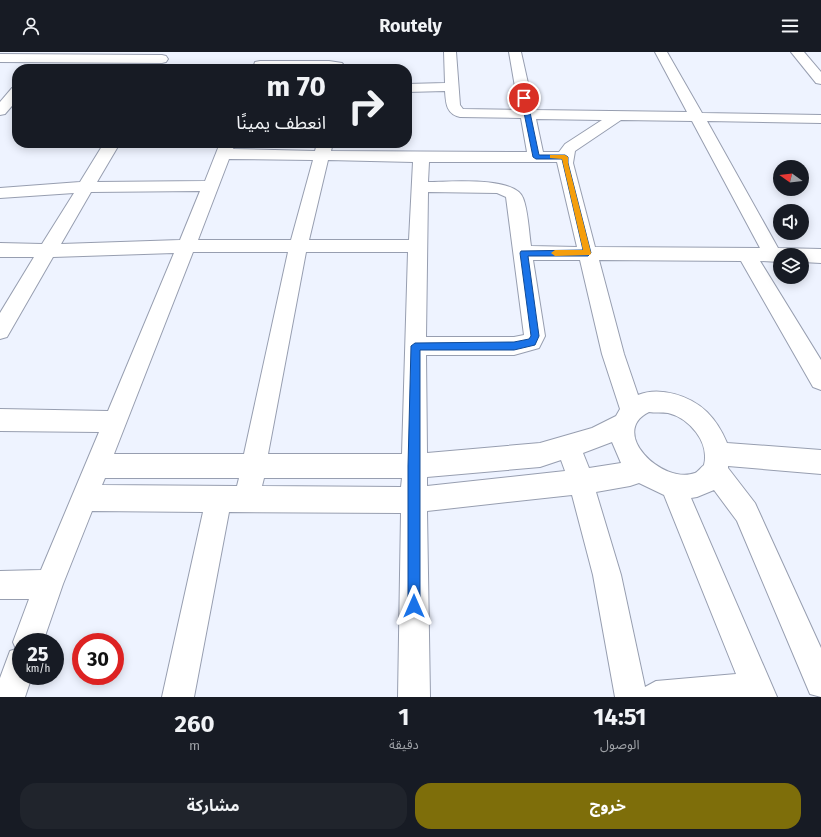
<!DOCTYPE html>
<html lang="ar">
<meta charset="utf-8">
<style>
body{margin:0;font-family:"Fira Sans","Noto Sans Arabic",sans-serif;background:#20242c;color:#f1f3f6;direction:rtl;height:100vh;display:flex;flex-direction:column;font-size:15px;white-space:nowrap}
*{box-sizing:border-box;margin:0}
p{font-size:13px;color:#9ea1a6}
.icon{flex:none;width:22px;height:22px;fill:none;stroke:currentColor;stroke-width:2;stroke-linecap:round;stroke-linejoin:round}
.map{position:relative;height:645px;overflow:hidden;direction:ltr}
.details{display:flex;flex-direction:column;background:#171b24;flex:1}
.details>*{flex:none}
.hud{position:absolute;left:12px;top:12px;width:400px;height:84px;border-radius:16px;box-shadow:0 2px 10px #0003;direction:rtl;background:#171b24;color:#f1f3f6;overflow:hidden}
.needle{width:26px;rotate:284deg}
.controls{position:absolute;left:773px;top:108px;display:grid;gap:8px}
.controls a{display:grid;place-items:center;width:36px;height:36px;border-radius:50%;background:#171b24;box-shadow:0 2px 10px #0003;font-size:20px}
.speed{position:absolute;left:12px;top:581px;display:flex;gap:8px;font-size:20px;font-weight:700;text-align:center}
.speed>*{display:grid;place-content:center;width:52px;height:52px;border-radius:50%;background:#171b24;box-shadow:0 2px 10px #0003;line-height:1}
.speed small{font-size:10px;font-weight:400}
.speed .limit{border:6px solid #d22;background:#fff;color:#111}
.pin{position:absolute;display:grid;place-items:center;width:34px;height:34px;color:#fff;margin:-17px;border:2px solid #fff;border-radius:50%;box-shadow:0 1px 4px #0007}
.me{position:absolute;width:44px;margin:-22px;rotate:0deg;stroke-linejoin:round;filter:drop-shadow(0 0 3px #0008)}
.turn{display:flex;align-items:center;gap:14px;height:84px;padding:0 20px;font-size:18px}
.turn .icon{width:52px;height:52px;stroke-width:2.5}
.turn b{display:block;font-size:28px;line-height:34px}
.eta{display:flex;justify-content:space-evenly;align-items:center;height:68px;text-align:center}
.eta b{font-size:24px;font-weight:700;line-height:28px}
.action{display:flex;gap:8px;margin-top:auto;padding:8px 20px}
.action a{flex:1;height:46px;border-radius:16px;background:#7e6e0a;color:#fff;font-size:16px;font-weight:700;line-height:46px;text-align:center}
.action a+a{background:#20242c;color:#f1f3f6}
header{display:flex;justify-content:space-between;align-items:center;height:52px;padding:0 20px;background:#171b24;font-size:18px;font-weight:700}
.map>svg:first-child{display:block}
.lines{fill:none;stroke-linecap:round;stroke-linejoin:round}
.minor-casing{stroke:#979eb0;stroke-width:2}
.minor{fill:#fff;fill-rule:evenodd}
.route{fill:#1a73e8;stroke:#114b97}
.slow{fill:#f59e0b}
</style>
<header><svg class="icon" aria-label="menu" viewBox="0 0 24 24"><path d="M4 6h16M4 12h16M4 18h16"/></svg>Routely<svg class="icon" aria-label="person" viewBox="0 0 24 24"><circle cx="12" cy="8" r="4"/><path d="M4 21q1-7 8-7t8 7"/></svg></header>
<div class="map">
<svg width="821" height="645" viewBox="0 0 821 645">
<rect width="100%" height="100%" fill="#eef3ff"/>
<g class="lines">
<defs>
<g id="minor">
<path d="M 444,0 L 456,0 L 460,53 L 463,57 L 519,58 L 509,0 L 521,0 L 534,58 L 687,60 L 655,0 L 667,0 L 702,61 L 821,63 L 821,71 L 707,69 L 778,196 L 821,197 L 821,211 L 802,210 L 802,203 L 780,203 L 780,210 L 760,209 L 821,308 L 821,338 L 813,335 L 741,209 L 599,208 L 624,302 L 638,343 C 660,334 691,344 707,360 C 716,369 722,379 727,391 L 821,398 L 821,422 L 728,414 L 728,416 L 755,451 L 821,596 L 821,645 L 810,642 L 737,469 L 714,438 L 697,445 L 691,446 L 777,645 L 615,645 L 593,523 L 572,443 L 427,459 L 430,645 L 398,645 L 401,461 L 229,460 L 194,645 L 162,645 L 203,460 L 92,459 L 63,532 L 43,590 L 21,590 L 21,624 L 32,624 L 25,645 L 0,645 L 0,626 L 10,599 L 16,597 L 13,590 L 29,547 L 0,547 L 0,519 L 41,518 L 99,380 L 0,379 L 0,357 L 108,359 L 174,201 L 53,205 L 7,285 L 0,287 L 0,261 L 34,205 L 0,205 L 0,191 L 42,192 L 74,141 L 0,146 L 0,136 L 80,130 L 104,91 L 120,91 L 97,130 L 205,129 L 220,91 L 236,91 L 233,97 L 315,99 L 317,91 L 333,91 L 331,99 L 527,100 L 521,66 L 460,65 C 446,62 446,51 445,39 L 407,40 L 407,32 L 445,31 ZM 536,67 L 602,68 L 565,92 L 559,100 L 543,100 ZM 621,68 L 692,69 L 760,196 L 595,195 L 573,111 L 575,99 ZM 229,107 L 313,108 L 291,188 L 198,188 ZM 328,108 L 413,110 L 409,188 L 309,188 ZM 429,110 L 557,110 L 577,195 L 531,194 C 529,181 528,158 523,146 C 515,124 449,130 428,130 ZM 200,139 L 180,188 L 61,192 L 91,140 ZM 428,140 L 497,141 L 506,145 L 524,283 L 514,285 L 426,285 ZM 193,200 L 288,200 L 244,402 L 114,402 ZM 306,200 L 408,200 L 402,402 L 268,402 ZM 533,208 L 580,208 L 602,302 L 620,357 L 616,364 L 592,376 L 540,391 L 427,401 L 426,303 L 514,303 L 539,296 L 545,284 ZM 649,360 C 655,361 662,360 668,361 C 689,366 710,390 704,413 C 701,415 698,420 695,421 C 662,433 608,380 649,360 ZM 612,390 L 621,411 L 589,416 L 583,401 ZM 561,408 L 565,419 L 427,434 L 427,425 L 540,415 ZM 105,426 L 239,426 L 237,434 L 102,433 ZM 264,426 L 402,426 L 401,435 L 262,434 ZM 639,431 L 664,443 L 736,622 L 656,629 L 645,635 L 621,523 L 596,440 L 630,434 Z"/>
<path d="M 791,0 L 804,0 L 821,20 L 821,32 L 816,31 Z"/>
<path d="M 0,2 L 162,3 L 166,4 L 168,7 L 166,10 L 162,11 L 0,10 Z"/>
<path d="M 260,9 L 329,9 L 342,11 L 347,17 L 255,16 L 254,13 L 255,10 Z"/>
<path d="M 17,35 L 17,48 L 5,62 L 0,63 L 0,50 L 12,36 Z"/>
</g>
</defs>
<use href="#minor" class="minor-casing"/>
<use href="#minor" class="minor"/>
</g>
<path class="route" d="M 524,44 L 527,46 L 539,103 L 565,103 L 568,105 L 568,111 L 591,201 L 588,204 L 528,204 L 539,284 L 535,293 L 514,298 L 420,298 L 420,554 L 418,558 L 414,560 L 410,558 L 408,554 L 408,414 L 411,294 L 415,291 L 514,290 L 529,287 L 531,284 L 520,201 L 521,199 L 583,198 L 562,107 L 536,107 L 533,105 L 521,46 Z"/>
<path class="slow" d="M 550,103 L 565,103 L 568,105 L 568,111 L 591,201 L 590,203 L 555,204 L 551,201 L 555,198 L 583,198 L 562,107 L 550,106 Z"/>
</svg>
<div class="controls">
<a><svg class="needle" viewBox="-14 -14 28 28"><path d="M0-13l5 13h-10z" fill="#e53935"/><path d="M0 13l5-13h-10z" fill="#9ea1a6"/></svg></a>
<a><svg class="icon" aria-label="sound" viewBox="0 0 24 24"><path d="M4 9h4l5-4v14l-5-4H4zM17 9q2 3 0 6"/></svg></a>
<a><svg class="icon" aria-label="layers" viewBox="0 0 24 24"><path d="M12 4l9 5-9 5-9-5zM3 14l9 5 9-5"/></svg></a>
</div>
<div class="speed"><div>25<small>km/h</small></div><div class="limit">30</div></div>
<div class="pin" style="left:524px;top:46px;background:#d93025"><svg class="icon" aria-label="arrive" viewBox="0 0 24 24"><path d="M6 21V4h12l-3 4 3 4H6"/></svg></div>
<svg class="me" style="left:414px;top:554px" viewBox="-20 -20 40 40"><path d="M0-17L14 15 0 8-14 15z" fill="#1a73e8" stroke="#fff" stroke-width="4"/></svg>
<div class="hud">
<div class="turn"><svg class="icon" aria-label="right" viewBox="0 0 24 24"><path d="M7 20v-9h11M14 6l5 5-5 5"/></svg><div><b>70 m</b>انعطف يمينًا</div></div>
</div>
</div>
<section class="details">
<div class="eta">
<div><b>14:51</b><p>الوصول</p></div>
<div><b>1</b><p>دقيقة</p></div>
<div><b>260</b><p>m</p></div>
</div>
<div class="action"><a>خروج</a><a>مشاركة</a></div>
</section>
